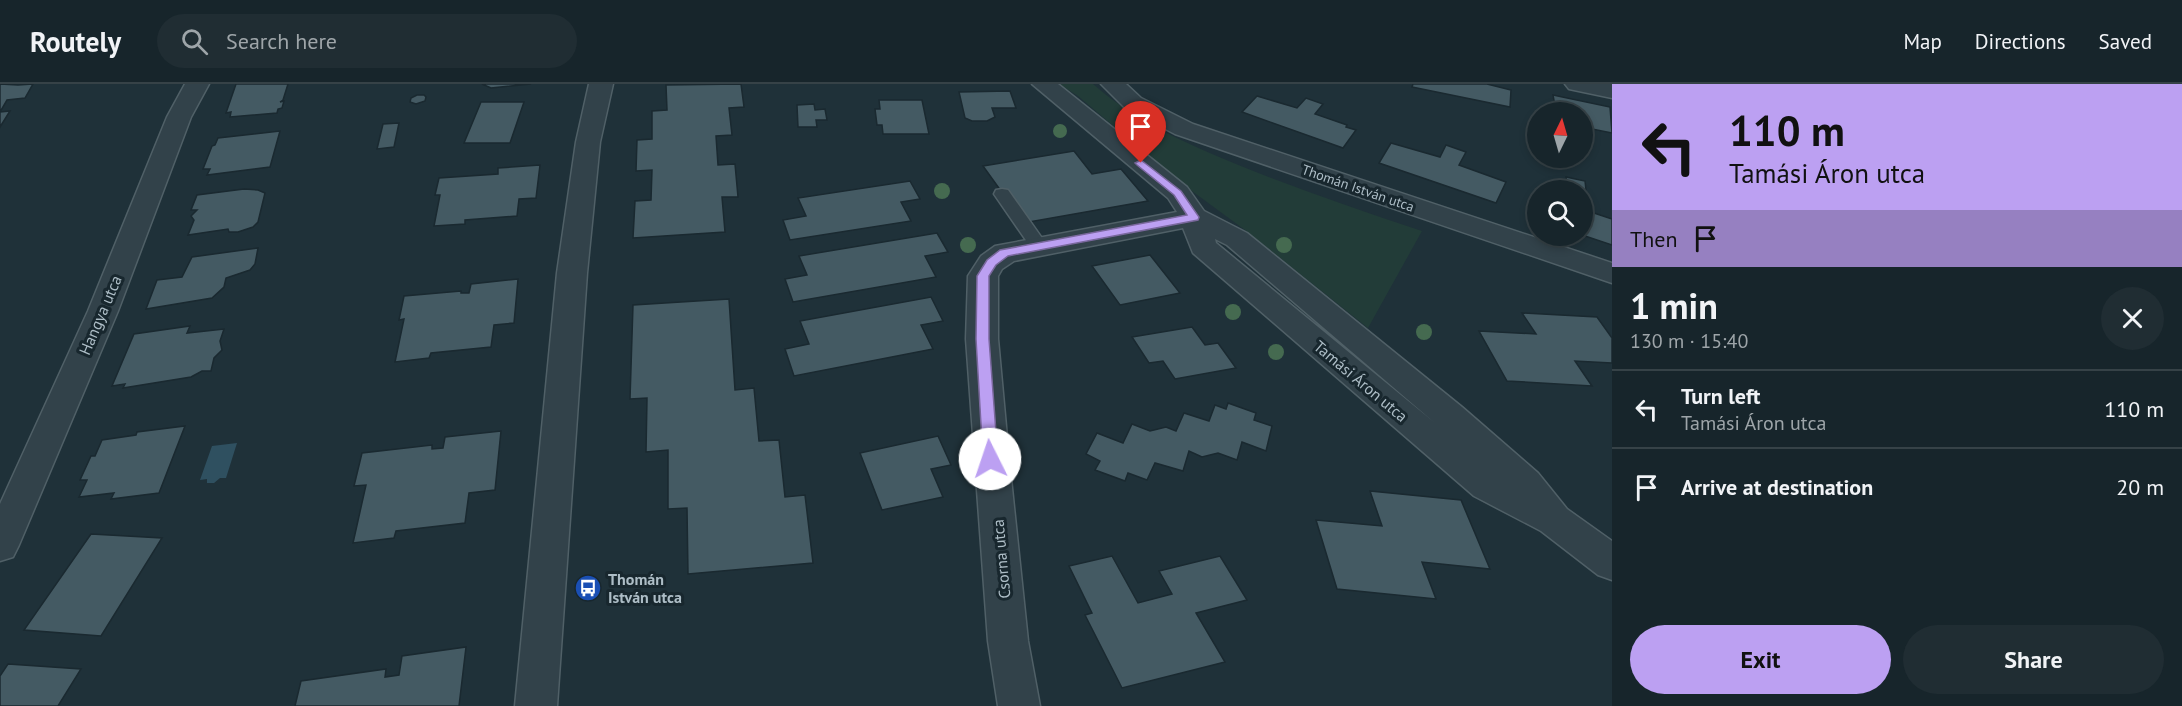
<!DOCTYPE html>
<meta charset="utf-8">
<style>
body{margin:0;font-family:"PT Sans",sans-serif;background:#202d33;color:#f1f3f6;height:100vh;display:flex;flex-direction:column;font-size:22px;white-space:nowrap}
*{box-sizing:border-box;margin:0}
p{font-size:20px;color:#9ea5a9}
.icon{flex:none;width:33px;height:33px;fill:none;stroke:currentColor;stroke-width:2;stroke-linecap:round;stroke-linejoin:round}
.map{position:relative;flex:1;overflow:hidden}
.drawer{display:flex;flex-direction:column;background:#17252b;width:570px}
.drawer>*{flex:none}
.guide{background:#bca0f2;color:#111;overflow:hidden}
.needle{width:39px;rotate:5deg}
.fabs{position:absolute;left:1527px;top:18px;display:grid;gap:12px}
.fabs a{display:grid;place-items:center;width:66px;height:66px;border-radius:50%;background:#17252b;box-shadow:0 3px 9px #0003,0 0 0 2px #364247;font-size:30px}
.pin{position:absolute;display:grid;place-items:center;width:51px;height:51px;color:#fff;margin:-62px -26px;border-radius:50% 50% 50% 0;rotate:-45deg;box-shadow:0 0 6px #0007}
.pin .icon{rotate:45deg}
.me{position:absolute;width:66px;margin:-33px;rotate:356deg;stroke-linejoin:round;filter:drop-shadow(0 0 4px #0008)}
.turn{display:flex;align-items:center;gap:21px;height:126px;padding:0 18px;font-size:27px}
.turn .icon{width:78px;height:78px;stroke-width:2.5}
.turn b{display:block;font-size:42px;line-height:51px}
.then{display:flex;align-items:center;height:57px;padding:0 18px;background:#0003;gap:12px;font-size:22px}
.round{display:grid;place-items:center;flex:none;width:63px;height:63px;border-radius:32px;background:#202d33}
.overview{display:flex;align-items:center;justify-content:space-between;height:102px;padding:0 18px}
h1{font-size:36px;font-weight:600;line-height:45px}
.cta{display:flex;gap:12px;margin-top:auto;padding:12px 18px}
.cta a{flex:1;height:69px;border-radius:36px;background:#bca0f2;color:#111;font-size:24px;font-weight:600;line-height:69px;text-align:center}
.cta a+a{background:#202d33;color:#f1f3f6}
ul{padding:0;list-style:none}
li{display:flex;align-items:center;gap:18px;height:78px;padding:0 18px;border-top:2px solid #364247}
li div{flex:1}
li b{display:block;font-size:22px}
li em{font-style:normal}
header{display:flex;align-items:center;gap:36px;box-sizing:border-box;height:84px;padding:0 30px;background:#17252b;border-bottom:2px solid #364247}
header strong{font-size:28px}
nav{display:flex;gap:33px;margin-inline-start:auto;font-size:21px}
.search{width:420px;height:54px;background:#202d33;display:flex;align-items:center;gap:15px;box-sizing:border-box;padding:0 21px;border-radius:33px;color:#9ea5a9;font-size:22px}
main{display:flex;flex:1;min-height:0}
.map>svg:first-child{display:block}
.green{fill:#223c38}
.water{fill:#2f5060}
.building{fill:#445a63;stroke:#1a2930;stroke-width:1.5}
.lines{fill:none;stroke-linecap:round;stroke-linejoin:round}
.lane-casing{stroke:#506067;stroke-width:3}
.street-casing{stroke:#506067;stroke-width:3}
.lane{fill:#32424a;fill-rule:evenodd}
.street{fill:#32424a;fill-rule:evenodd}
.tree{fill:#456a50}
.route{fill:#bca0f2;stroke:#7a689d;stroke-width:1.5}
.labels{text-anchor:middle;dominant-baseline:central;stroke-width:6;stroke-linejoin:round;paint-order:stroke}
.far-street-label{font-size:14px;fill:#adbdc6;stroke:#18272e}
.street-label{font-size:16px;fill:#adbdc6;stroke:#18272e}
.poi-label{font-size:16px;font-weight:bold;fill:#adbdc6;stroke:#18272e;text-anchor:start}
</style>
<header>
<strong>Routely</strong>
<div class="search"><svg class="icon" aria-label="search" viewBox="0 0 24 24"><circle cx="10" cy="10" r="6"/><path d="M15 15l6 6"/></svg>Search here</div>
<nav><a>Map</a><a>Directions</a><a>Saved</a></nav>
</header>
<main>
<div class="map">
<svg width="1612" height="622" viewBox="0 0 1612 622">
<rect width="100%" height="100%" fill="#1f3139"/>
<path class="green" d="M 1059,0 L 1093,0 C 1135,37 1185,59 1236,80 C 1297,105 1359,126 1422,147 L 1368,244 L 1245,146 L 1181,99 L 1078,12 Z"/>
<path class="water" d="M 237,359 L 226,394 L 220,394 L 214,399 L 207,399 L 207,395 L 200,396 L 212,362 Z"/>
<g class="building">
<path d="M 0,0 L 18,1 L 33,0 L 25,14 L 7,16 L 0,28 Z"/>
<path d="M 236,0 L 288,0 L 283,16 L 280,18 L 284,17 L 282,24 L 278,25 L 277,29 L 230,33 L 231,28 L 226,29 Z"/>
<path d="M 482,0 L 531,0 L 491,4 Z"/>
<path d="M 741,0 L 744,23 L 729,24 L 732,51 L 716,52 L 718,81 L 735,80 L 738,113 L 722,113 L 725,148 L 633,154 L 635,117 L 651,116 L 652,86 L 636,87 L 637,56 L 652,55 L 652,27 L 667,26 L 666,1 Z"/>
<path d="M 1413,0 L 1487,0 L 1511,6 L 1510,23 L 1412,3 Z"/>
<path d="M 1010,7 L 1016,24 L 992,24 L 995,33 L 987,37 L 972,37 L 965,34 L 959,8 Z"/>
<path d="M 417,11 L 424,11 L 426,13 L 425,17 L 416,20 L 410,18 L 411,14 Z"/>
<path d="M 1553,11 L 1610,23 L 1612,49 L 1582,43 L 1582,28 L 1556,28 Z"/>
<path d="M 1257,12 L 1297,24 L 1306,14 L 1323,20 L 1315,30 L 1347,41 L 1346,43 L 1356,46 L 1343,64 L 1242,28 Z"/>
<path d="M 879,16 L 922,16 L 929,50 L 883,50 L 882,41 L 877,41 L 875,25 L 880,25 Z"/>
<path d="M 481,18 L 524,18 L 510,59 L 464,59 Z"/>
<path d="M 814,20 L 815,26 L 825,25 L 827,36 L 816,36 L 817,43 L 798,43 L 797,21 Z"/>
<path d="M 10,27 L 0,43 L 0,28 Z"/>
<path d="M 399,39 L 394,63 L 377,65 L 383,40 Z"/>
<path d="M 280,47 L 270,83 L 207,91 L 210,85 L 203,85 L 212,62 L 215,61 L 218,54 Z"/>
<path d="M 1391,59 L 1440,73 L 1446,61 L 1466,68 L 1459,81 L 1506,98 L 1496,119 L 1379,79 Z"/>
<path d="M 1074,67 L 1092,90 L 1121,85 L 1148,117 L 1029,138 L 1001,107 L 983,82 Z"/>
<path d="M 540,81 L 536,114 L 519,115 L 517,132 L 465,136 L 465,140 L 434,142 L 440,111 L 435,111 L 439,94 L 498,90 L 498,84 Z"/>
<path d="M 1566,93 L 1585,97 L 1586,106 L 1567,101 Z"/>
<path d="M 910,97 L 920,115 L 901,118 L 911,137 L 790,156 L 783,136 L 806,132 L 798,114 Z"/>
<path d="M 244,105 L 258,106 L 265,109 L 258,138 L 253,143 L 238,148 L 229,148 L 228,145 L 188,151 L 194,136 L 191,132 L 197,126 L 191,126 L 197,111 Z"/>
<path d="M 1582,125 L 1612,135 L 1612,161 L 1582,151 Z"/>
<path d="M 937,149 L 948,168 L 925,172 L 936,193 L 793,218 L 785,195 L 807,191 L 799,172 Z"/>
<path d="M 258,164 L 255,180 L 250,186 L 226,194 L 224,203 L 212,214 L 146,225 L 157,196 L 182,193 L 192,173 Z"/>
<path d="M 1150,171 L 1180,209 L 1120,221 L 1092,182 Z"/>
<path d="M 518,195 L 514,239 L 494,241 L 491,263 L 431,269 L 429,274 L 395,278 L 404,235 L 399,236 L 404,212 L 461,207 L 461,209 L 469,209 L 471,200 Z"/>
<path d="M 931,213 L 943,237 L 921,241 L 933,265 L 794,292 L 785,265 L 809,260 L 800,237 Z"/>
<path d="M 729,215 L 735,306 L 754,304 L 759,357 L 779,356 L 785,413 L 805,411 L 813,479 L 688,490 L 687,424 L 668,425 L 668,366 L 646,368 L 647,314 L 630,315 L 633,221 Z"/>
<path d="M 1522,229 L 1597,233 L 1612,254 L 1612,279 L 1575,277 L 1592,302 L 1507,297 L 1479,247 L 1536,250 Z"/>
<path d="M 190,242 L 187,249 L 224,245 L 220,257 L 222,266 L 214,274 L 211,287 L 202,287 L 191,293 L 123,304 L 125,300 L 112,302 L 134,250 Z"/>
<path d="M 1192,243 L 1205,261 L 1218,259 L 1236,284 L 1175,295 L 1163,277 L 1149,279 L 1132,253 Z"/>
<path d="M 1228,319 L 1256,329 L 1254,336 L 1272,342 L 1266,367 L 1242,358 L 1237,376 L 1218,369 L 1202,373 L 1189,367 L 1183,387 L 1155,379 L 1147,396 L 1128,389 L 1125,397 L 1095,386 L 1100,377 L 1086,370 L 1097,349 L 1123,359 L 1132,340 L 1150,347 L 1166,343 L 1176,347 L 1184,329 L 1209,337 L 1215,321 L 1226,325 Z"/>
<path d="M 185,342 L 159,409 L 111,415 L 114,409 L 79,413 L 87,396 L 80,396 L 91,372 L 95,372 L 102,356 L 136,351 L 137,348 Z"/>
<path d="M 501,347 L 495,406 L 469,409 L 465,439 L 396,447 L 394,454 L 353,459 L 366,401 L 354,402 L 362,369 L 432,361 L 432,365 L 443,364 L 445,353 Z"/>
<path d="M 938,352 L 951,381 L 931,385 L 943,413 L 882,426 L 860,369 Z"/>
<path d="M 1370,407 L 1461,416 L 1490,485 L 1422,478 L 1436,515 L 1337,505 L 1316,436 L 1382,442 Z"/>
<path d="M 91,450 L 162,454 L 101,552 L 24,546 Z"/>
<path d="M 1112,472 L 1138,519 L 1172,510 L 1159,487 L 1220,472 L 1247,516 L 1196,529 L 1225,578 L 1122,604 L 1085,531 L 1092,529 L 1069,482 Z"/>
<path d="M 466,563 L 459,622 L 295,622 L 301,597 L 386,585 L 385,593 L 399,591 L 402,572 Z"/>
<path d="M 8,580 L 81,585 L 58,622 L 0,622 L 0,592 Z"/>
</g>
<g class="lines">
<defs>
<path id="lane" d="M 1002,105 L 1008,106 L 1044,157 L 1047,161 L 1044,165 L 1032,165 L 994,110 L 996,106 Z"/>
<g id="street">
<path d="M 185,0 L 209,0 L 191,33 L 118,227 L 19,461 L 13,473 L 0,477 L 0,420 L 88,227 L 167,33 Z"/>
<path d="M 589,0 L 613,0 L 600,58 L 587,189 L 557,622 L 515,622 L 557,189 L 576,58 Z"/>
<path d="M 1032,0 L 1058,0 L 1187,103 L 1204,127 L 1247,149 L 1462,323 L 1538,389 L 1567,425 L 1612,457 L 1612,496 L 1598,491 L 1541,447 L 1474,412 L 1193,169 L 1183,144 L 1014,177 L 1002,185 L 998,192 L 998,255 L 1009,375 L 1028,557 L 1040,622 L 998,622 L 988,557 L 966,255 L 968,192 L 981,172 L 995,162 L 1177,128 L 1168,114 ZM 1215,155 L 1227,161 L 1435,339 L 1216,159 Z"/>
<path d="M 1101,0 L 1126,0 L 1141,14 L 1193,40 L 1612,179 L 1612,199 L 1175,50 L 1125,24 Z"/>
<path d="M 1565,0 L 1612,0 L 1612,14 L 1569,5 Z"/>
</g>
</defs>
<use href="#lane" class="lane-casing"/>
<use href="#street" class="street-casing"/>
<use href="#lane" class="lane"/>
<use href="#street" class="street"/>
</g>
<g class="tree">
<circle cx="1060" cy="47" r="7"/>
<circle cx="942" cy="107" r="8"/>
<circle cx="968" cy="161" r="8"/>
<circle cx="1284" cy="161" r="8"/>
<circle cx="1233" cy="228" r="8"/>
<circle cx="1424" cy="248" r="8"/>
<circle cx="1276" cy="268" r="8"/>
</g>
<path class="route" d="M 1141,76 L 1181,107 L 1199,133 L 1198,136 L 1008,172 L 996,181 L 989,192 L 989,255 L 998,375 L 996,380 L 985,380 L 983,375 L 976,255 L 977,192 L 987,176 L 1000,166 L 1187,131 L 1174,111 L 1137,81 L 1135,79 Z"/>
<defs>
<symbol id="bus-disc" viewBox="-11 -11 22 22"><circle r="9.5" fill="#1a4fb4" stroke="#18272e"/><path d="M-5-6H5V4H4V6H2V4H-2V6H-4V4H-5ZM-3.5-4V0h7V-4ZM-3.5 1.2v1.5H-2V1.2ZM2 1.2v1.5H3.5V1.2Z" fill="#fff"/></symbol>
</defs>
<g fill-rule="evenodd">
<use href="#bus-disc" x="573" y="489" width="30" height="30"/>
</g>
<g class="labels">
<g class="far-street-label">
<text transform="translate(1358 104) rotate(19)">Thomán István utca</text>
</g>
<g class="street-label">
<text transform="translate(100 231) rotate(-67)">Hangya utca</text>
<text transform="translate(1361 297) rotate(40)">Tamási Áron utca</text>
<text transform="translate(1001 475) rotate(-95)">Csorna utca</text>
</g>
<g class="poi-label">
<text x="608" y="495">Thomán<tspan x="608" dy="18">István utca</tspan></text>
</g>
</g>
</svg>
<div class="fabs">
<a><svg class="needle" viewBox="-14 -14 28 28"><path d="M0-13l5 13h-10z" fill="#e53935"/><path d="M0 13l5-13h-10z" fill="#9ea5a9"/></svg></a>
<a><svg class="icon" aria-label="search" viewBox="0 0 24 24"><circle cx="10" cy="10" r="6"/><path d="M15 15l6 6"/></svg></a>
</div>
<div class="pin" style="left:1141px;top:79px;background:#d93025"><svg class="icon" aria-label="arrive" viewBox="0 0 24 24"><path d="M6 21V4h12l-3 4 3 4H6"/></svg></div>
<svg class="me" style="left:990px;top:375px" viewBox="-20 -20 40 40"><circle r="19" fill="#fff"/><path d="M0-13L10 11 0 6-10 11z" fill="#bca0f2"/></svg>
</div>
<section class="drawer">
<div class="guide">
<div class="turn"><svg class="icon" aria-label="left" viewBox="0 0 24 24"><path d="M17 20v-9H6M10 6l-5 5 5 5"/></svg><div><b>110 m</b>Tamási Áron utca</div></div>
<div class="then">Then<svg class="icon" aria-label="arrive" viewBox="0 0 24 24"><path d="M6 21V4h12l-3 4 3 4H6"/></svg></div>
</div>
<div class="overview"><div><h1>1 min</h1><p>130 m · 15:40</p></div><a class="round"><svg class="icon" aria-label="close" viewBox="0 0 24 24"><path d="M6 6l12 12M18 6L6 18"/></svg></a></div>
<ul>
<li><svg class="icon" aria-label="left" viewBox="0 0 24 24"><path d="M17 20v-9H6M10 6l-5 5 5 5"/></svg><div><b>Turn left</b><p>Tamási Áron utca</p></div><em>110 m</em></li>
<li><svg class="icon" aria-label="arrive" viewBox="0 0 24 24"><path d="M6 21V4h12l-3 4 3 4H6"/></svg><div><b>Arrive at destination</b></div><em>20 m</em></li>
</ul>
<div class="cta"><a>Exit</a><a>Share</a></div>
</section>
</main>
